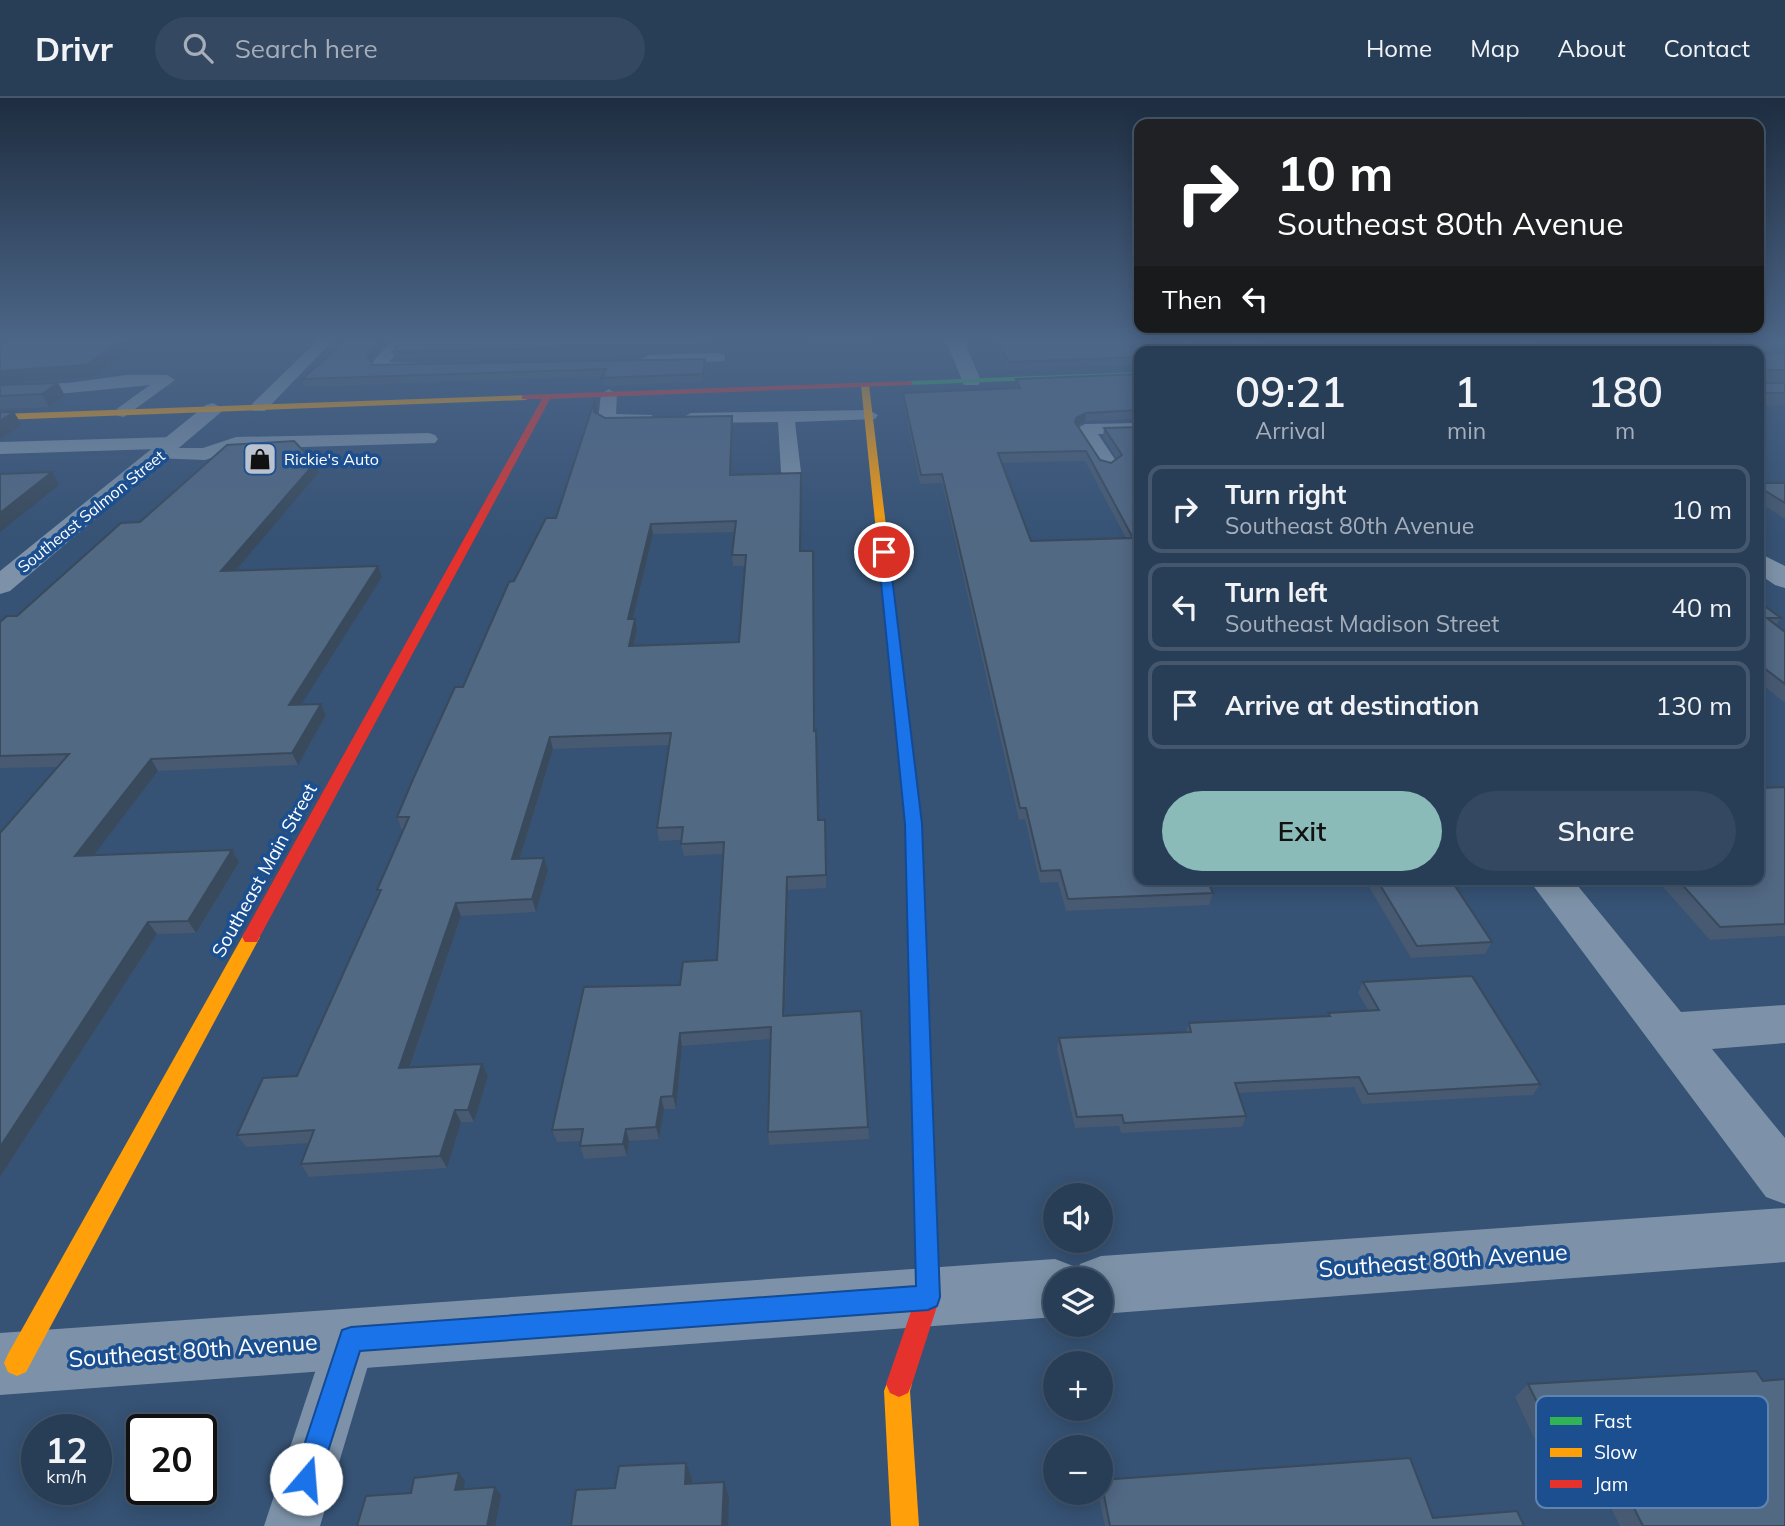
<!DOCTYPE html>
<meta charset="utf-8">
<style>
body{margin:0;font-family:Mulish,sans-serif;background:#344961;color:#f1f3f6;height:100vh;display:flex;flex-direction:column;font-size:26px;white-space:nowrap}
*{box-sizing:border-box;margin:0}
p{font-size:23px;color:#a5aeba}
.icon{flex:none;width:38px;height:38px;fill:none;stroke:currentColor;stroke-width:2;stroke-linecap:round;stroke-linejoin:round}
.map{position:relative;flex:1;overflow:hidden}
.drawer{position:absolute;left:1134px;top:248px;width:630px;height:539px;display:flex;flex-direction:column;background:#283e57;border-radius:14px;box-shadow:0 4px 18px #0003,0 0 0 2px #44576d}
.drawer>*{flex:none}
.hud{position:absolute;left:1134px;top:21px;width:630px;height:214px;border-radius:14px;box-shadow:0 4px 18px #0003,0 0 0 2px #44576d;background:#202124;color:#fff;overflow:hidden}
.fabs{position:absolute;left:1043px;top:1085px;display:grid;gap:14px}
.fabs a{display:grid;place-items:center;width:70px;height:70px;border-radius:50%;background:#283e57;box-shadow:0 4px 18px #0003,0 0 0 2px #44576d;font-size:35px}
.speed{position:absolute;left:21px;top:1316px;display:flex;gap:14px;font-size:35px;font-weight:700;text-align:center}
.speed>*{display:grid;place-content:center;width:91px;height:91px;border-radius:50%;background:#283e57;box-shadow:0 4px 18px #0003,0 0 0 2px #44576d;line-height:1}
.speed small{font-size:18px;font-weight:400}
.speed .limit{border:4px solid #111;border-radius:10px;background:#fff;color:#111}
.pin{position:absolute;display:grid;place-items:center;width:60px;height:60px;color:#fff;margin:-30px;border:4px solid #fff;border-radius:50%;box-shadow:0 2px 7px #0007}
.me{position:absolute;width:77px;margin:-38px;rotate:18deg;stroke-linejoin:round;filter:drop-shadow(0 0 5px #0008)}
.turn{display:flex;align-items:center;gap:24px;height:147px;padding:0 28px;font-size:32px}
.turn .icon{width:91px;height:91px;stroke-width:2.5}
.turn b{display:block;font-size:49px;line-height:60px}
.then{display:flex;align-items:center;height:66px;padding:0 28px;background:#0003;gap:14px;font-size:26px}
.eta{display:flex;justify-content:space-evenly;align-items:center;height:119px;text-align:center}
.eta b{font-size:42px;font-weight:600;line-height:49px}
.button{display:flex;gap:14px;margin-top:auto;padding:14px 28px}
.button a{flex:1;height:80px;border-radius:42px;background:#8bbbb9;color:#111;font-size:28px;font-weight:600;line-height:80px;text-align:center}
.button a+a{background:#344961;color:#f1f3f6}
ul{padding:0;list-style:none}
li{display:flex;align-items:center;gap:21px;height:88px;margin:0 14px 10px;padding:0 14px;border:4px solid #44576d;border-radius:14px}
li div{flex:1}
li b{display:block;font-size:26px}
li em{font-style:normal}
header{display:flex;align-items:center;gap:42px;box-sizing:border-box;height:98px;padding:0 35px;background:#283e57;border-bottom:2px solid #44576d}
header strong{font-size:33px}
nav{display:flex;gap:38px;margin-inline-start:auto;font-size:24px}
.search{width:490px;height:63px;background:#344961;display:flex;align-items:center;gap:18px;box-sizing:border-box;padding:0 24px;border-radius:38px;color:#a5aeba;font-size:26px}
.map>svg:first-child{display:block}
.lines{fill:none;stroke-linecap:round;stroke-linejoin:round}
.lane{fill:#7d92a8;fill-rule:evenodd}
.street{fill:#7d92a8;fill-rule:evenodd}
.fast{fill:#30b455;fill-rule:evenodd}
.slow{fill:#ff9f0a;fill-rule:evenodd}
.jam{fill:#e5322d;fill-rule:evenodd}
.wall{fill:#475a72;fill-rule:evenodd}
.shaded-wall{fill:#394a5c}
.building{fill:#526984;stroke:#394a5c;stroke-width:2;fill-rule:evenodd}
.route{fill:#1a73e8;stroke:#114b97;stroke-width:2}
.labels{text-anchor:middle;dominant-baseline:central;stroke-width:7;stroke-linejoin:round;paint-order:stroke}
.far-poi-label{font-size:16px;fill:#fff;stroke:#1b4f8f;text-anchor:start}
.far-street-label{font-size:16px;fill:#fff;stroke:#1b4f8f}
.street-label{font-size:19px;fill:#fff;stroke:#1b4f8f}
.near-street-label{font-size:23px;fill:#fff;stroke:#1b4f8f}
.key{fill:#1b4f8f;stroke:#5f84b1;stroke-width:2}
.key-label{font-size:19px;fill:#fff}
</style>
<header>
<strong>Drivr</strong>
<div class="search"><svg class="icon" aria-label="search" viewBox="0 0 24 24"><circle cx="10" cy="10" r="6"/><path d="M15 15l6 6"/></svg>Search here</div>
<nav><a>Home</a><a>Map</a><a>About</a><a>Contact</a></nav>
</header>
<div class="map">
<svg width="1785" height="1428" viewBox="0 0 1785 1428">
<rect width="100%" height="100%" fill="#365274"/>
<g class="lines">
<g class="lane">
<path d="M 320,240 L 335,240 L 265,313 L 253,313 L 250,309 L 253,305 Z"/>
<path d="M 394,240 L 409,240 L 389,264 L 422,265 L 430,270 L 428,273 L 375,272 L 371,266 Z"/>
<path d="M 1179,240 L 1194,240 L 1205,254 L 1190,254 Z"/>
<path d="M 1234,240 L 1369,240 L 1362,244 L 1240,246 L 1235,245 Z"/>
<path d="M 1699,240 L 1717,240 L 1741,254 L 1722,254 Z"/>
<path d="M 720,255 L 725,257 L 725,263 L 648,267 L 640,262 L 648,257 Z"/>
<path d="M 126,277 L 167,277 L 175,282 L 124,319 L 118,318 L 115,314 L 118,310 L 150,287 L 68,295 L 0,297 L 0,287 L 68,285 Z"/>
<path d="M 609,291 L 617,296 L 616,316 L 652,317 L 655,321 L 652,325 L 601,326 L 598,322 L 601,296 Z"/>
<path d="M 869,312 L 878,317 L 875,321 L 795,324 L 801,374 L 791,380 L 781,374 L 778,324 L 691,325 L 682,320 L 691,315 Z"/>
<path d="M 1139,325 L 1139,335 L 1098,336 L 1118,366 L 1108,372 L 1101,370 L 1076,331 L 1085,326 Z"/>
<path d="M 429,335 L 435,337 L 438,341 L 435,345 L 238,351 L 205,362 L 153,360 L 151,356 L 157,351 L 0,356 L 0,344 L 173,339 L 182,345 L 174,350 L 203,350 L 236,339 Z"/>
<path d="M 351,1216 L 369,1223 L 376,1241 L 320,1428 L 264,1428 L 326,1241 L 333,1223 Z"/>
</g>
<g class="street">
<path d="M 945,240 L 963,240 L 981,283 L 978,287 L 964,287 Z"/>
<path d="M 1228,240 L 1248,240 L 1261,254 L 1241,254 Z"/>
<path d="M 1511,240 L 1533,240 L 1554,254 L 1531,254 Z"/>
<path d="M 213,305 L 224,311 L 220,315 L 10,493 L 0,496 L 0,473 L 206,307 Z"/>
<path d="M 1759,455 L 1785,468 L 1785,490 L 1775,487 L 1759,476 Z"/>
<path d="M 1529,782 L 1573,782 L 1681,914 L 1785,907 L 1785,945 L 1712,951 L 1785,1040 L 1785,1106 L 1766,1099 Z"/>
<path d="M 1785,1110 L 1785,1164 L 1101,1216 L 1101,1181 L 1055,1181 L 1055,1219 L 0,1297 L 0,1235 L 1055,1161 L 1076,1169 L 1077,1173 L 1080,1166 L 1101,1158 Z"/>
</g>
<path class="fast" d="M 1139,274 L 1139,278 L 909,287 L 905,285 L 909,283 Z"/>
<g class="slow">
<path d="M 865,285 L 869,287 L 922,726 L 927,869 L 925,874 L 918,876 L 911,874 L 909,869 L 906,726 L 861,287 Z"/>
<path d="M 528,297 L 528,301 L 525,302 L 0,322 L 0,316 Z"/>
<path d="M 251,832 L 257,834 L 260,839 L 26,1274 L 17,1278 L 8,1274 L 4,1265 L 8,1256 L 245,834 Z"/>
<path d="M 899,1273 L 908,1277 L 912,1286 L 910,1293 L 919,1428 L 891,1428 L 884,1293 L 890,1277 Z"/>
</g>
<g class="jam">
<path d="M 909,283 L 913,285 L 912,287 L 550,301 L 257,844 L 245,844 L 242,839 L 542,301 L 522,301 L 522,297 Z"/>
<path d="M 918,862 L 925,864 L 927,869 L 940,1199 L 912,1286 L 908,1295 L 899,1299 L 890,1295 L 886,1286 L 916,1199 L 909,869 L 911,864 Z"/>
</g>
</g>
<g class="wall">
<path d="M 349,240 L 392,240 L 370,263 L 373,267 L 705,268 L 703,284 L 604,288 L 603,278 L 305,289 L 302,281 Z"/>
<path d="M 709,240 L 707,253 L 395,261 L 393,254 Z"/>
<path d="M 810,240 L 876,240 L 876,244 L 810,246 Z"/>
<path d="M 992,240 L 1130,240 L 1132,254 L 1139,255 L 1139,270 L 1139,267 L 1007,272 Z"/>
<path d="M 1745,240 L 1785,240 L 1785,251 L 1764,252 L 1764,256 L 1785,255 L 1785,284 L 1764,284 L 1764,285 L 1785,285 L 1785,307 L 1759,308 L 1759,254 L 1746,254 Z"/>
<path d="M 1139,276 L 1139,321 L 1085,323 L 1077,327 L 1100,362 L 1111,365 L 1117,361 L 1103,339 L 1104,330 L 1139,329 L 1139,782 L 1213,795 L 1209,807 L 1066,813 L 1058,784 L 1040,785 L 1025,721 L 1019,722 L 942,385 L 920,386 L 903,303 L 903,295 L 1016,290 L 1016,281 ZM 1085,363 L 1126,440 L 1031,443 L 1002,365 Z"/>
<path d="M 58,285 L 65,298 L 49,309 L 0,311 L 0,287 Z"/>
<path d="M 595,301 L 597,310 L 596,315 L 605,320 L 732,318 L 733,327 L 732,377 L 801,375 L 801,453 L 813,453 L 814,632 L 819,722 L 826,735 L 826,790 L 788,792 L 785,918 L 861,913 L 869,1041 L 769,1047 L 768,1034 L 771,941 L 682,948 L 676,1011 L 664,1011 L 659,1041 L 629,1043 L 627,1058 L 584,1061 L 580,1048 L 581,1043 L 557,1044 L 552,1032 L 680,887 L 717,862 L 723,756 L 684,758 L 681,746 L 682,742 L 659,743 L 657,730 L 669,647 L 553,651 L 520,761 L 544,760 L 548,772 L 536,814 L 461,818 L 410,970 L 482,966 L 488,978 L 474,1024 L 461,1024 L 447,1070 L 309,1079 L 301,1066 L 309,1045 L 246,1049 L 237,1037 L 297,978 L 379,795 L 377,792 L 403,732 L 402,732 L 397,719 L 463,589 L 514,483 L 556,420 ZM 735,434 L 732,457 L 733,468 L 745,468 L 739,544 L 634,547 L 637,532 L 635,521 L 633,521 L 653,436 Z"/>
<path d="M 319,374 L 235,473 L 378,468 L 382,479 L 301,606 L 321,606 L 326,617 L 298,667 L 158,673 L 93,758 L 232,752 L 239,764 L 196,835 L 157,836 L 0,1079 L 0,735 L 58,669 L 0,670 L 0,524 L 17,518 L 140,424 Z"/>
<path d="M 1759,385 L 1785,385 L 1785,421 L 1759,404 Z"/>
<path d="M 1759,504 L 1781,520 L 1776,527 L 1785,534 L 1785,605 L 1759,584 Z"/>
<path d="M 1785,689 L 1785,838 L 1710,842 L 1657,782 L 1759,782 Z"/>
<path d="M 1365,782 L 1451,782 L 1492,844 L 1485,856 L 1411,860 Z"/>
<path d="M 1363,884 L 1540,986 L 1533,997 L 1362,1006 L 1354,989 L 1238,995 L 1246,1018 L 1242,1029 L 1121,1035 L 1119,1028 L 1075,1030 L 1057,951 L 1059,940 L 1186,934 L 1189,925 L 1327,918 L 1328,915 L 1368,912 L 1358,895 Z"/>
<path d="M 1763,1283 L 1785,1428 L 1620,1428 L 1605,1398 L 1563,1401 L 1515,1299 L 1528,1286 Z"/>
<path d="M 1101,1382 L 1433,1420 L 1524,1428 L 1105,1428 L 1098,1395 L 1101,1395 Z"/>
</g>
<g class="shaded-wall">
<path d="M 127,240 L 149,240 L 92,279 L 0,285 L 0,273 Z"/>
<path d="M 383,240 L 392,240 L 369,264 L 367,257 Z"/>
<path d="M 705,261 L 705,268 L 703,284 L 703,276 Z"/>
<path d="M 58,285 L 65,298 L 49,309 L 42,296 Z"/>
<path d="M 595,301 L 597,310 L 596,323 L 594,314 Z"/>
<path d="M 14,314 L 22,327 L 0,341 L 0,323 Z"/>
<path d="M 1086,315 L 1085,323 L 1075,329 L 1076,320 Z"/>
<path d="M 732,318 L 733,327 L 731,387 L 730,377 Z"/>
<path d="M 315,365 L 319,374 L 226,484 L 221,473 Z"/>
<path d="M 52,374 L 59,387 L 0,434 L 0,415 Z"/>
<path d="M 651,426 L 653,436 L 630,533 L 628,521 Z"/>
<path d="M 378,468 L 382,479 L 294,618 L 289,607 Z"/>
<path d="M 635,521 L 637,532 L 631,559 L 629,548 Z"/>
<path d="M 321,606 L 326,617 L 298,667 L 292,655 Z"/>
<path d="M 550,639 L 553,651 L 516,773 L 512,761 Z"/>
<path d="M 151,661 L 158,673 L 84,770 L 75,758 Z"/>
<path d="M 232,752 L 239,764 L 196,835 L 188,823 Z"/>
<path d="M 544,760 L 548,772 L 536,814 L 532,801 Z"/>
<path d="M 787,779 L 788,792 L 784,930 L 783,918 Z"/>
<path d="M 456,805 L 461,818 L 405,983 L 399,970 Z"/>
<path d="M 148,824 L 157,836 L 0,1079 L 0,1049 Z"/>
<path d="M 680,935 L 682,948 L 676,1011 L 673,998 Z"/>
<path d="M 482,966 L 488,978 L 474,1024 L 468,1012 Z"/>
<path d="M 661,999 L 664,1011 L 659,1041 L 656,1029 Z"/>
<path d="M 455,1012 L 461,1024 L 447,1070 L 440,1058 Z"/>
<path d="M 626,1031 L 629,1043 L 627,1058 L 623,1046 Z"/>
<path d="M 686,1365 L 692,1381 L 691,1401 L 685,1386 Z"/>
<path d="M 459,1375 L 465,1383 L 462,1400 L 455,1392 Z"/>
<path d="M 724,1384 L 729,1399 L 728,1428 L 722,1428 Z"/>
<path d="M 495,1389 L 501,1397 L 495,1428 L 487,1428 Z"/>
</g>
<g class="building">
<path d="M 13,240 L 127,240 L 86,267 L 0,273 L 0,247 Z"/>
<path d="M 349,240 L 383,240 L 367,257 L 373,267 L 705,261 L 703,276 L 602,280 L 606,271 L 302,281 Z"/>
<path d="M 404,240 L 707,240 L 706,246 L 393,254 Z"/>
<path d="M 997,240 L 1130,240 L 1133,244 L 1132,254 L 1139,255 L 1139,259 L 1008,264 Z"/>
<path d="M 1752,240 L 1776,240 L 1763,240 L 1764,256 L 1785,255 L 1785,272 L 1764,272 L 1764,285 L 1785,285 L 1785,295 L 1759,295 L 1759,254 L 1754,254 Z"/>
<path d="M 1139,276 L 1139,312 L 1086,315 L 1076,320 L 1075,324 L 1100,362 L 1111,365 L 1122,357 L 1104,330 L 1139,329 L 1139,782 L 1207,782 L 1213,795 L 1068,801 L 1060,772 L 1041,773 L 1026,710 L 1020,710 L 942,376 L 921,377 L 903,295 L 1020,290 L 1016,281 ZM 1086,353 L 1133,440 L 1031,443 L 998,355 Z"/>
<path d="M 58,285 L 42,296 L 0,298 L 0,287 Z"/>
<path d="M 595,301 L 594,314 L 605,320 L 732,318 L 730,377 L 801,375 L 800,453 L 813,453 L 814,633 L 816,632 L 818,722 L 825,722 L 826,777 L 787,779 L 783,918 L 861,913 L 868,1029 L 768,1034 L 771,929 L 680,935 L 673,998 L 661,999 L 656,1029 L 626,1031 L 623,1046 L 580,1048 L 583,1031 L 552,1032 L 584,889 L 680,887 L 683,864 L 717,862 L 724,744 L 681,746 L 683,729 L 657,730 L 671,635 L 550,639 L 512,761 L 544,760 L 532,801 L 456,805 L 399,970 L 482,966 L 468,1012 L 455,1012 L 440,1058 L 301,1066 L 314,1032 L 237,1037 L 263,980 L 297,978 L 381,792 L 377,792 L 409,719 L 397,719 L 414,679 L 455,589 L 463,589 L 509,484 L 514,483 L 546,420 L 556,420 ZM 736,423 L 732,457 L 746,457 L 739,544 L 629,548 L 635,521 L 628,521 L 651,426 Z"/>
<path d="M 0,314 L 14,314 L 0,323 Z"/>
<path d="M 294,343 L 315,365 L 221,473 L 378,468 L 289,607 L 321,606 L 292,655 L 151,661 L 75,758 L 232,752 L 188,823 L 148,824 L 0,1049 L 0,735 L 69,656 L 0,658 L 0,524 L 7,518 L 17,518 L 121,425 L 140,424 L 227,347 Z"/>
<path d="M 52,374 L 0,415 L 0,376 Z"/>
<path d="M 1759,385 L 1785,385 L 1785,405 L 1759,389 Z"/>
<path d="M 1759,504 L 1781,520 L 1767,520 L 1785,534 L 1785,586 L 1759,566 Z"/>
<path d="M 1785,689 L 1785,826 L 1720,829 L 1678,782 L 1759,782 L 1759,690 Z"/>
<path d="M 1377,782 L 1451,782 L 1492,844 L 1417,848 Z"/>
<path d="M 1472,878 L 1540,986 L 1368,996 L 1359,979 L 1235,985 L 1246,1018 L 1124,1025 L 1122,1017 L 1077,1019 L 1059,940 L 1191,934 L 1189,925 L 1330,918 L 1328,915 L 1379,912 L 1363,884 Z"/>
<path d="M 1756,1273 L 1763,1283 L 1785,1281 L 1785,1428 L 1643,1428 L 1622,1386 L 1579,1389 L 1528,1286 Z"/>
<path d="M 1410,1360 L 1433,1420 L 1517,1413 L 1524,1428 L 1110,1428 L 1101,1382 Z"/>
<path d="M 686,1365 L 685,1386 L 724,1384 L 722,1428 L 571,1428 L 576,1392 L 615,1390 L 619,1368 Z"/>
<path d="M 459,1375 L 455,1392 L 495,1389 L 487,1428 L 357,1428 L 366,1398 L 411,1395 L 414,1380 Z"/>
</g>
<linearGradient id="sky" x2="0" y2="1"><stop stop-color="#1e2d40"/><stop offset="0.55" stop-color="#4c6688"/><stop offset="1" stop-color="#4c6688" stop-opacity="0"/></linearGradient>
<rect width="1785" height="440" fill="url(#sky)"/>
<path class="route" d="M 884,450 L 889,454 L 922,726 L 940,1199 L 937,1208 L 928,1212 L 360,1253 L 316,1391 L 306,1395 L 297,1391 L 293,1381 L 339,1241 L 342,1232 L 351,1229 L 916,1188 L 905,726 L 878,454 Z"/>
<defs>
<symbol id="shop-square" viewBox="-11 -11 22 22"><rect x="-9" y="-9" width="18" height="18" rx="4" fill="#b9c2ce" stroke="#1b4f8f"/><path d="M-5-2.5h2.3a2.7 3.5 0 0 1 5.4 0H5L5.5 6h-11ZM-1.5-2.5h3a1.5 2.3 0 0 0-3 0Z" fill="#111"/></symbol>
</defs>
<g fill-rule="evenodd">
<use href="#shop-square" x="241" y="342" width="38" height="38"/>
</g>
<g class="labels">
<g class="far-poi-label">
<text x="284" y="361">Rickie's Auto</text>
</g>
<g class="far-street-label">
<text transform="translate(91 413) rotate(-39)">Southeast Salmon Street</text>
</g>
<g class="street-label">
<text transform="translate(264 772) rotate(-61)">Southeast Main Street</text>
</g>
<g class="near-street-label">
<text transform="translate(1443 1162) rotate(-4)">Southeast 80th Avenue</text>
<text transform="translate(193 1252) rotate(-4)">Southeast 80th Avenue</text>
</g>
</g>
<rect x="1536" y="1298" width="232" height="112" rx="10" class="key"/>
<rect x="1550" y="1319" width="32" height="8" fill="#30b455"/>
<rect x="1550" y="1350" width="32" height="9" fill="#ff9f0a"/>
<rect x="1550" y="1382" width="32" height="8" fill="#e5322d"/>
<g class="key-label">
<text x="1594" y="1330">Fast</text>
<text x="1594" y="1361">Slow</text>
<text x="1594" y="1393">Jam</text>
</g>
</svg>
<div class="fabs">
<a><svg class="icon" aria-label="sound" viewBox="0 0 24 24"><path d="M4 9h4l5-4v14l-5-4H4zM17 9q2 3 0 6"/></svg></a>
<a><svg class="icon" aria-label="layers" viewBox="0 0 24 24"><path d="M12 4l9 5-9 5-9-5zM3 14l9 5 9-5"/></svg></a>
<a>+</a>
<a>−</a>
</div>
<div class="speed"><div>12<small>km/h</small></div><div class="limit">20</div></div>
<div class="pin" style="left:884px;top:454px;background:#d93025"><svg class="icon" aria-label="arrive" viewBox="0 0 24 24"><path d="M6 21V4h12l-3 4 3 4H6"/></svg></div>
<svg class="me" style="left:306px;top:1381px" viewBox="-20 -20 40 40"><circle r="19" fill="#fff"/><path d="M0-13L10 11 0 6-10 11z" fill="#1a73e8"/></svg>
<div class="hud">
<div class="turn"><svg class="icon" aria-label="right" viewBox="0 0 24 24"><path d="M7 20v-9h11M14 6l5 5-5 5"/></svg><div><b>10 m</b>Southeast 80th Avenue</div></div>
<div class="then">Then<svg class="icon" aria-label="left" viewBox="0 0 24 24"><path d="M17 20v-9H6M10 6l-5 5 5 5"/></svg></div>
</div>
<section class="drawer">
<div class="eta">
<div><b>09:21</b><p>Arrival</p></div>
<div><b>1</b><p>min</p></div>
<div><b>180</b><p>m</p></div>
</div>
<ul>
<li><svg class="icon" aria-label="right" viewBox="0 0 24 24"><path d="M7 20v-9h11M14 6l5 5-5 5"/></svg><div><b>Turn right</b><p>Southeast 80th Avenue</p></div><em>10 m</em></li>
<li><svg class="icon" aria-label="left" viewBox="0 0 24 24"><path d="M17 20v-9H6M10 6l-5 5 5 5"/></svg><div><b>Turn left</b><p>Southeast Madison Street</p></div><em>40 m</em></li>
<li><svg class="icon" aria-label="arrive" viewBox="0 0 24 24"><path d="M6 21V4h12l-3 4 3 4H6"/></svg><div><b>Arrive at destination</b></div><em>130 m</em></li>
</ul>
<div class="button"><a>Exit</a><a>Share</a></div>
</section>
</div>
